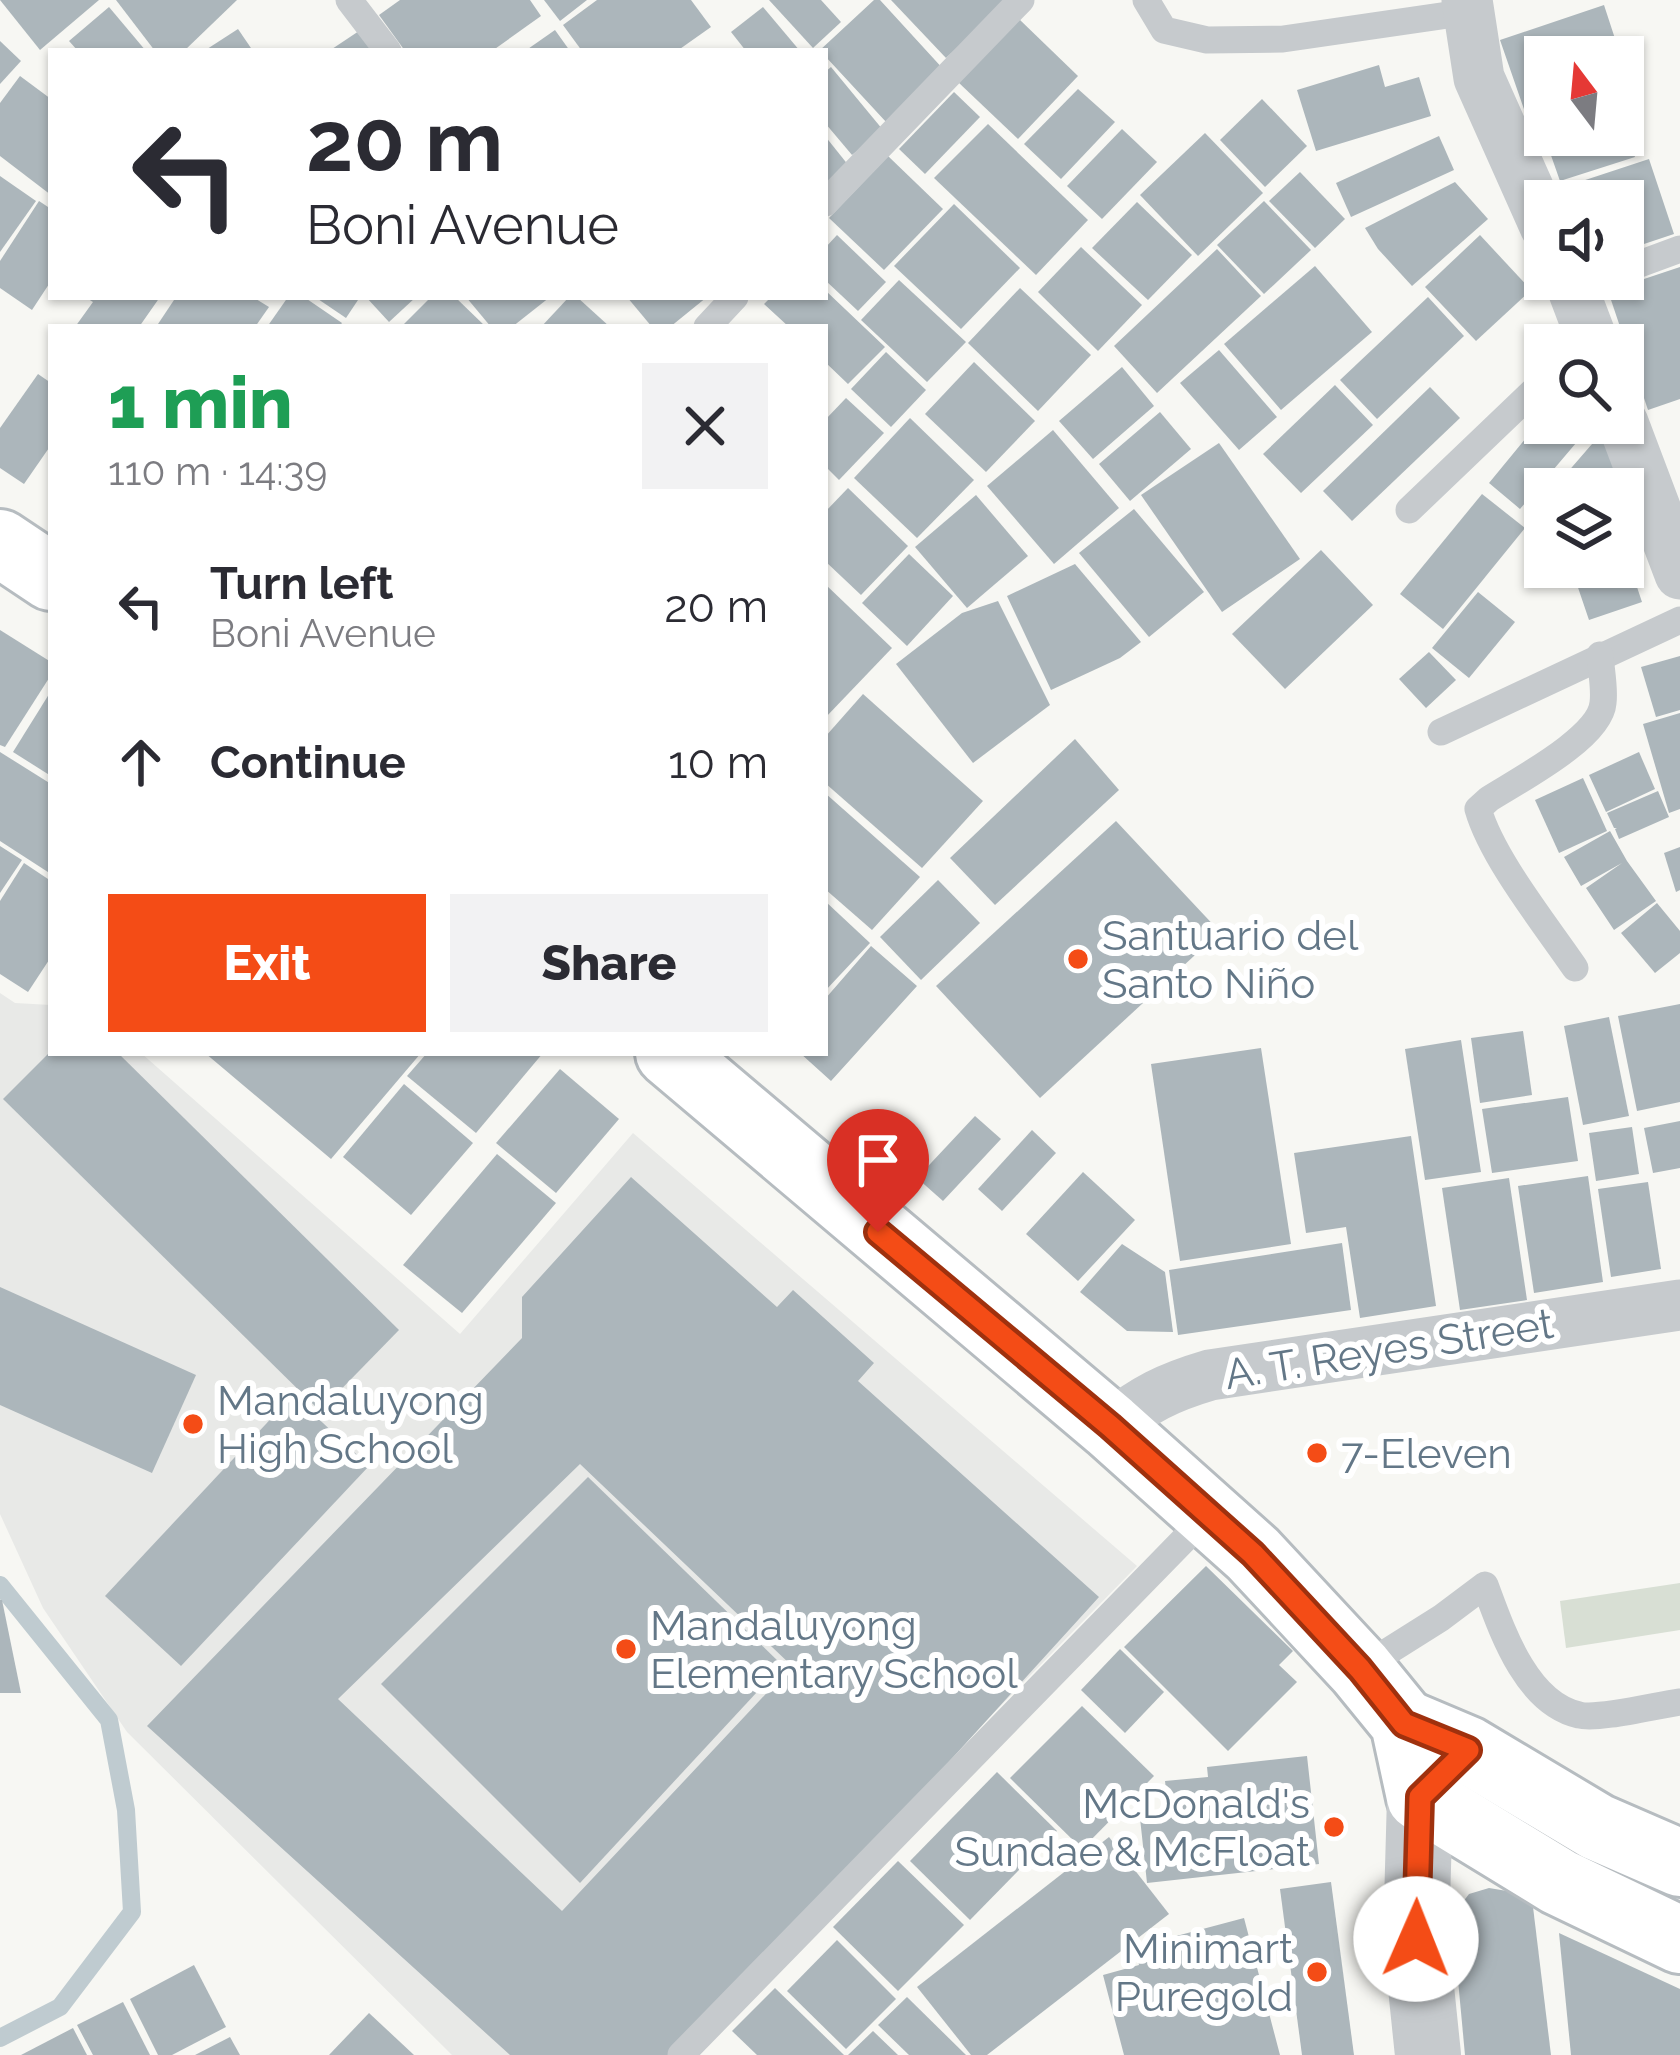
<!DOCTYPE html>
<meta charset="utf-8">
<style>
body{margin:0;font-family:Raleway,sans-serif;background:#f2f2f3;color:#2b2b33;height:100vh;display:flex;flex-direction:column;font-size:45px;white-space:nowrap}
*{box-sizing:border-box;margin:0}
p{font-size:39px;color:#7c7c81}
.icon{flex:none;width:66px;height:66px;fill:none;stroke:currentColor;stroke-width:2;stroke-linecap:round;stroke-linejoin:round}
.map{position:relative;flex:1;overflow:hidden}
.side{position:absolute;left:48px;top:324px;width:780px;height:732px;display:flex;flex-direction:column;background:#fff;border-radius:0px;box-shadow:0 3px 9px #0004}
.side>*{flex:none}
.hud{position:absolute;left:48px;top:48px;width:780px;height:252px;border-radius:0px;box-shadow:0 3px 9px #0004;background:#fff;color:#2b2b33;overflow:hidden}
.needle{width:78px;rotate:344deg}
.controls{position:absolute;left:1524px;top:36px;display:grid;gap:24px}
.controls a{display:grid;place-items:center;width:120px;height:120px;border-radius:0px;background:#fff;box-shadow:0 3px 9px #0004;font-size:60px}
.pin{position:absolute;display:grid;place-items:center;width:102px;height:102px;color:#fff;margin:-123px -51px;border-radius:50% 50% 50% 0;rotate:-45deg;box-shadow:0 0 12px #0007}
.pin .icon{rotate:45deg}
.me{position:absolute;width:132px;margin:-66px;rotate:1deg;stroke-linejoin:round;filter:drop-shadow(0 0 9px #0008)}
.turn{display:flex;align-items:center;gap:42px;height:252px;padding:0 60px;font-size:54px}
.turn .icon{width:156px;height:156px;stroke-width:2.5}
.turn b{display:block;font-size:84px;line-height:102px}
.round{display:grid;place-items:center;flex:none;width:126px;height:126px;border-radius:0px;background:#f2f2f3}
.summary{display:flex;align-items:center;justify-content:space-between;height:204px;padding:0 60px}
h1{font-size:72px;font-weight:800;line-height:90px;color:#1e9e55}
.cta{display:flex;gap:24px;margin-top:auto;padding:24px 60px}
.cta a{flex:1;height:138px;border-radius:0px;background:#f44c16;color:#fff;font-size:48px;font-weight:800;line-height:138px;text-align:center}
.cta a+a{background:#f2f2f3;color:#2b2b33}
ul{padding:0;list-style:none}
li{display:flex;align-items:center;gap:36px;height:156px;padding:0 60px}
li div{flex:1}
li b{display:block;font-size:45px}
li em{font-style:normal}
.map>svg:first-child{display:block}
.built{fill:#e8e9e7}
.green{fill:#d8dfd4}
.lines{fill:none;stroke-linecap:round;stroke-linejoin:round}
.stream{stroke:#bfcbd0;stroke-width:18}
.building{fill:#acb6bb;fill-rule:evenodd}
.secondary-casing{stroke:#b6bcc0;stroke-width:72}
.service{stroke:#c6cacd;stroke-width:27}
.minor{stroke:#c6cacd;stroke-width:51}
.tertiary{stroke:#c6cacd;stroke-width:66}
.secondary{stroke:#fff;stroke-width:66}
.route-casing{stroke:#9f310e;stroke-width:30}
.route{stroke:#f44c16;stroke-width:21}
.poi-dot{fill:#f44c16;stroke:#fff;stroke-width:4.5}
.labels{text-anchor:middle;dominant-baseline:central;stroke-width:12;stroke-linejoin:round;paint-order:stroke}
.poi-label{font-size:42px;fill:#637787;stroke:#fff;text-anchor:start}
.street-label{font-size:42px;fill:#637787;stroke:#fff}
</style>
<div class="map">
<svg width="1680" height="2055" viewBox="0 0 1680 2055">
<rect width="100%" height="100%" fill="#f7f7f3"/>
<path class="built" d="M 0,993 L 15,1003 L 51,1005 L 51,1053 L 141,1053 L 460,1334 L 633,1133 L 1137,1566 L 660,2055 L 452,2055 L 127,1732 L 43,1608 L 0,1514 Z"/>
<path class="green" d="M 1680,1583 L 1680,1630 L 1566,1648 L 1560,1601 Z"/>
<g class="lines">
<path class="stream" d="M 0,1585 L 109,1720 L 126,1810 L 132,1912 L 60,2007 L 0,2038"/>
</g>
<g class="building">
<path d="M 0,0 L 99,0 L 40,50 Z"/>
<path d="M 116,0 L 237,0 L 184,51 L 155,51 Z"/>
<path d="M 400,0 L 530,0 L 541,16 L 492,51 L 405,51 L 379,15 Z"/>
<path d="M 544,0 L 587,0 L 560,21 Z"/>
<path d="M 597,0 L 691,0 L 711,27 L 677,51 L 582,51 L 563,25 Z"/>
<path d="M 769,0 L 821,0 L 841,22 L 813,48 Z"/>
<path d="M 874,0 L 880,0 L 945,71 L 887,123 L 825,56 L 825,51 L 819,51 Z"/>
<path d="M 891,0 L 1008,0 L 946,58 Z"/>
<path d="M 1604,5 L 1621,57 L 1545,57 L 1545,137 L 1535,141 L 1500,40 Z"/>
<path d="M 109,7 L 146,51 L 78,51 L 69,41 Z"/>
<path d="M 763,7 L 800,51 L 746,51 L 731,32 Z"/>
<path d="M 1019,19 L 1078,76 L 1018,139 L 958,82 Z"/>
<path d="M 365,27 L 381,51 L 329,51 Z"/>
<path d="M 238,29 L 253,51 L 204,51 Z"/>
<path d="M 555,30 L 570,51 L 525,51 Z"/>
<path d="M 0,41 L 21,61 L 0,84 Z"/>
<path d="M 1379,65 L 1385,87 L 1419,77 L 1431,116 L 1316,151 L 1297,90 Z"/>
<path d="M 831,67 L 883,130 L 852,155 L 825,123 L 825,72 Z"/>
<path d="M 20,76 L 51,99 L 51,195 L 0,156 L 0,103 Z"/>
<path d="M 1078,89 L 1115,122 L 1061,179 L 1024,144 Z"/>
<path d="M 954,92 L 980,117 L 925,174 L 899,149 Z"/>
<path d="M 1262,99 L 1307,146 L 1265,187 L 1220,140 Z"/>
<path d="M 988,124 L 1088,220 L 1036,275 L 934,178 Z"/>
<path d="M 1624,125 L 1635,157 L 1560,181 L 1547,144 L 1575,135 L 1623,135 Z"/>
<path d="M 1122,129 L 1157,162 L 1102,219 L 1067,186 Z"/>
<path d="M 1205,133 L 1263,193 L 1198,256 L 1140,195 Z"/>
<path d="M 825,136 L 849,166 L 825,186 Z"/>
<path d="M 1439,136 L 1454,170 L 1351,217 L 1336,183 Z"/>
<path d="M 888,156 L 943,209 L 884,270 L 829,218 Z"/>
<path d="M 1649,159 L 1674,234 L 1623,251 L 1623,201 L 1565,201 L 1561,188 Z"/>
<path d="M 1300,172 L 1345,219 L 1315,248 L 1269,201 Z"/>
<path d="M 0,176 L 36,201 L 0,252 Z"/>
<path d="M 1455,182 L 1488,219 L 1412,286 L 1378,249 L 1365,228 Z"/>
<path d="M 39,201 L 51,209 L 51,281 L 32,310 L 0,288 L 0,261 Z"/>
<path d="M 1264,201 L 1311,250 L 1264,294 L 1217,245 Z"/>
<path d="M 1137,202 L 1192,255 L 1148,300 L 1092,248 Z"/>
<path d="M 954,204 L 1020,268 L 961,329 L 894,266 Z"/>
<path d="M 837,235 L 886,282 L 858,311 L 825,280 L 825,248 Z"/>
<path d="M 1480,235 L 1531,290 L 1476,341 L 1425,287 Z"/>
<path d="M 1081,247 L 1142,305 L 1098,351 L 1038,292 Z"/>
<path d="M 1217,249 L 1261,296 L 1157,393 L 1114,346 Z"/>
<path d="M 1315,266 L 1372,332 L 1281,410 L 1224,344 Z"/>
<path d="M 1680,267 L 1680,399 L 1648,410 L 1608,291 Z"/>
<path d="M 899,280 L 966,342 L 927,382 L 861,320 Z"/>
<path d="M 1020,288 L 1091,355 L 1038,411 L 968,343 Z"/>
<path d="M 825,290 L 885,347 L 848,384 L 825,362 L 825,327 L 789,327 L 764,304 L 771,297 L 825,297 Z"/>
<path d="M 85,297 L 160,297 L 139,327 L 75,327 L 93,302 Z"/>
<path d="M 176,297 L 253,297 L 269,307 L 255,327 L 156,327 Z"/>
<path d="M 288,297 L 304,297 L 342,323 L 339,327 L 267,327 Z"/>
<path d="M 315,297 L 360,297 L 346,318 Z"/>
<path d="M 366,297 L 416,297 L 389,322 Z"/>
<path d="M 431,297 L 455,297 L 486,327 L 401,327 Z"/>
<path d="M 466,297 L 550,297 L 512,327 L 491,327 Z"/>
<path d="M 569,297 L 577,297 L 610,327 L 541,327 Z"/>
<path d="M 627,297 L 707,297 L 670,327 L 652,327 Z"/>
<path d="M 1428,297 L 1464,336 L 1377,419 L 1340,380 Z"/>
<path d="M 1219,350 L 1277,417 L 1239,450 L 1180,383 Z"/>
<path d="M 886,352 L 926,390 L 891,427 L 851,389 Z"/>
<path d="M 974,362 L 1035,421 L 986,472 L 925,414 Z"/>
<path d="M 1122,367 L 1154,406 L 1093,459 L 1059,421 Z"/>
<path d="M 38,374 L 51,383 L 51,445 L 24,484 L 0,468 L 0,428 Z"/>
<path d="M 1335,385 L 1373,425 L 1301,493 L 1263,454 Z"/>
<path d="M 1430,387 L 1460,418 L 1352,521 L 1323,491 Z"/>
<path d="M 846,398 L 884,433 L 839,480 L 825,466 L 825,420 Z"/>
<path d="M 1160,412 L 1191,449 L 1130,501 L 1099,464 Z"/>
<path d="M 1545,415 L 1545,423 L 1593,423 L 1520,509 L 1489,483 Z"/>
<path d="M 910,418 L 974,480 L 917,538 L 854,478 Z"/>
<path d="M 1605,429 L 1637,523 L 1623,528 L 1623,489 L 1553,489 Z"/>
<path d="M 1053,430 L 1119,508 L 1054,564 L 987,486 Z"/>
<path d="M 1219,443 L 1300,559 L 1222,612 L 1141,495 Z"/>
<path d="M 848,488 L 908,546 L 861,595 L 825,561 L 825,512 Z"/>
<path d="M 1482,494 L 1525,528 L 1443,629 L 1400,594 Z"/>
<path d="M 976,495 L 1028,556 L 967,608 L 915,547 Z"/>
<path d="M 1134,509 L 1204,592 L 1149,637 L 1079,553 Z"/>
<path d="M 1624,548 L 1642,602 L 1589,620 L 1571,567 L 1623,567 Z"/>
<path d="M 1321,550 L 1373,605 L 1285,689 L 1232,634 Z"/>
<path d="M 909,554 L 953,596 L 907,646 L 862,603 Z"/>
<path d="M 1075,564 L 1141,642 L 1120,658 L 1051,690 L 1007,596 Z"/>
<path d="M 825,584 L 892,648 L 825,718 Z"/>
<path d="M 1478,592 L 1515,622 L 1469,678 L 1432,648 Z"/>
<path d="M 998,601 L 1050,705 L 973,763 L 896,664 L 962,613 Z"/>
<path d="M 0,630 L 51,662 L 51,675 L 5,747 L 0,745 Z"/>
<path d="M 1429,652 L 1456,680 L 1426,708 L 1399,679 Z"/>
<path d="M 1680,656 L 1680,710 L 1656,717 L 1641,667 Z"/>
<path d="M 51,691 L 51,776 L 13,752 Z"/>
<path d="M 863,694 L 983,801 L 922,868 L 825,783 L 825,737 Z"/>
<path d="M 1680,713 L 1680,809 L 1669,813 L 1643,724 Z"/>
<path d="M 1075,739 L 1119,790 L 995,905 L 950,858 Z"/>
<path d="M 0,752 L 51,784 L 51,874 L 0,841 Z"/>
<path d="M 1639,752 L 1655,789 L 1606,812 L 1589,775 Z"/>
<path d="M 1583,778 L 1607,831 L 1559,853 L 1535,800 Z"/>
<path d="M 1658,791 L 1669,817 L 1619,839 L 1615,829 L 1617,828 L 1614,828 L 1607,813 Z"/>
<path d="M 825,793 L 920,877 L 872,930 L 825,889 Z"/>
<path d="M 1116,821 L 1220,932 L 1040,1098 L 936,986 Z"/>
<path d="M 1610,831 L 1627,861 L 1656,901 L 1614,930 L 1586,888 L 1622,863 L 1581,886 L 1564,857 Z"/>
<path d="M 0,846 L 22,860 L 0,893 Z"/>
<path d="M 1680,847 L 1680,890 L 1676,892 L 1664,853 Z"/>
<path d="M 24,863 L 51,881 L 51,957 L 28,992 L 0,974 L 0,901 Z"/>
<path d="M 938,880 L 980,923 L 921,980 L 880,937 Z"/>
<path d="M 825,901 L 870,943 L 825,991 Z"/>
<path d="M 1657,903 L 1680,931 L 1680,953 L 1655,973 L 1621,933 Z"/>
<path d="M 871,946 L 917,986 L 831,1081 L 800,1053 L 825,1053 L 825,999 Z"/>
<path d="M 1680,1004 L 1680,1102 L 1637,1111 L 1618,1016 Z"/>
<path d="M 1609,1017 L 1629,1116 L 1583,1125 L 1564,1026 Z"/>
<path d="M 1523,1031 L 1532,1095 L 1480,1103 L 1471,1038 Z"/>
<path d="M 1461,1040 L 1481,1172 L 1425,1180 L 1405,1049 Z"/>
<path d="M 1261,1048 L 1291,1244 L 1180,1261 L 1151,1064 Z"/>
<path d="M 49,1053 L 118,1053 L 399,1330 L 320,1411 L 3,1099 Z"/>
<path d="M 205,1053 L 421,1053 L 331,1159 Z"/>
<path d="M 427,1053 L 543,1053 L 476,1133 L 407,1076 Z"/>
<path d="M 560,1069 L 619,1119 L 556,1193 L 496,1143 Z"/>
<path d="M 404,1084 L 473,1143 L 411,1215 L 343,1157 Z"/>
<path d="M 1568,1097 L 1578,1161 L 1492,1173 L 1482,1109 Z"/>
<path d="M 975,1116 L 1001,1139 L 943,1201 L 917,1178 Z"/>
<path d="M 1680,1121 L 1680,1168 L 1653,1173 L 1644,1128 Z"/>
<path d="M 1632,1127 L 1639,1174 L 1596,1181 L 1589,1133 Z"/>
<path d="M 1032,1130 L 1056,1153 L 1002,1211 L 978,1189 Z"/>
<path d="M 1411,1136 L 1436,1306 L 1360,1318 L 1346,1227 L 1306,1233 L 1294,1153 Z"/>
<path d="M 497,1154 L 556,1203 L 462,1313 L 403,1265 Z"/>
<path d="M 1083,1172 L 1135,1220 L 1078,1281 L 1026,1234 Z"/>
<path d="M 1588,1176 L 1603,1282 L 1534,1293 L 1518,1186 Z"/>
<path d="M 631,1177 L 777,1307 L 793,1290 L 874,1363 L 858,1381 L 1099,1597 L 682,2055 L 510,2055 L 147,1726 L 522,1338 L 522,1297 ZM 580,1464 L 792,1666 L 562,1911 L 338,1699 Z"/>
<path d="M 1509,1178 L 1527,1300 L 1460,1310 L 1442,1188 Z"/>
<path d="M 1648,1182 L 1661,1269 L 1611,1277 L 1598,1189 Z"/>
<path d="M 1342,1243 L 1351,1310 L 1178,1335 L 1169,1270 Z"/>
<path d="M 1122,1244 L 1165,1272 L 1173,1332 L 1127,1331 L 1080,1292 Z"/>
<path d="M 0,1287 L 196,1375 L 152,1473 L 0,1405 Z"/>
<path d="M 293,1395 L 369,1466 L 181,1666 L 105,1596 Z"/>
<path d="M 588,1477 L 782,1665 L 580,1883 L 381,1684 Z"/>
<path d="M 1206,1566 L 1293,1651 L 1279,1665 L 1297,1682 L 1228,1751 L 1124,1647 Z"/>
<path d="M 0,1600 L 2,1600 L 21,1693 L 0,1693 Z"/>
<path d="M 1120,1649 L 1164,1692 L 1125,1733 L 1081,1690 Z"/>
<path d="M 1082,1706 L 1154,1776 L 1082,1849 L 1010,1778 Z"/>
<path d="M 1307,1756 L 1319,1864 L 1147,1883 L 1140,1818 L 1169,1815 L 1165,1781 L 1208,1777 L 1207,1767 Z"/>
<path d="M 997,1772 L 1057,1831 L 970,1920 L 910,1861 Z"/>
<path d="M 1109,1837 L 1169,1914 L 987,2055 L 971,2055 L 917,1987 Z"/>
<path d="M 898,1861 L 964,1925 L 898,1991 L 833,1927 Z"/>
<path d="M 1331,1882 L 1354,2055 L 1302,2055 L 1280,1889 Z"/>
<path d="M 1489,1888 L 1513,1892 L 1533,1907 L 1551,2055 L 1465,2055 L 1452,1916 L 1469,1894 Z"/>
<path d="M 1244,1918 L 1280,2055 L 1124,2055 L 1103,1975 L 1139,1965 L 1135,1947 Z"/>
<path d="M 1559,1933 L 1680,1989 L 1680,2055 L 1571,2055 Z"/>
<path d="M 837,1940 L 896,1999 L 846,2049 L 787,1991 Z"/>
<path d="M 194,1965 L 226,2027 L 172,2055 L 158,2055 L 130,1999 Z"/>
<path d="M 775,1988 L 844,2055 L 757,2055 L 732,2031 Z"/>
<path d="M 907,1997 L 966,2055 L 909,2055 L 878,2025 Z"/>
<path d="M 123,2002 L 150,2055 L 93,2055 L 77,2025 Z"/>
<path d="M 369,2013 L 414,2055 L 329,2055 Z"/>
<path d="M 73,2028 L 87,2055 L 21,2055 Z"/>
<path d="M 873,2031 L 898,2055 L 848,2055 Z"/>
<path d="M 230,2037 L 240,2055 L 195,2055 Z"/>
</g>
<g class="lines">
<defs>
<g id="secondary">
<path d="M 0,543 L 51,577"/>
<path d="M 669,1053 L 1110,1426 L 1253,1554 L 1360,1669 L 1404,1723 L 1420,1797 L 1559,1882 L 1680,1940"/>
<path d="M 1404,1723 L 1468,1750 L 1597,1827 L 1680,1863"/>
</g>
</defs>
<use href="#secondary" class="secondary-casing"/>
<g class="service">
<path d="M 349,0 L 388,51"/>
<path d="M 1146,0 L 1164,30 L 1207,40 L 1283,39 L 1469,12"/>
<path d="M 825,203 L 1021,0"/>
<path d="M 1623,270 L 1680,249"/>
<path d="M 707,327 L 735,297"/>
<path d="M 1409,510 L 1545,380"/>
<path d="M 1441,732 L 1680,620"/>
<path d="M 1575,968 C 1545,924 1492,858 1478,809 L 1489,799 C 1517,781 1600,738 1603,703 C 1605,688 1601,670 1600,655"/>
<path d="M 1360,1669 L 1441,1618 L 1485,1585 C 1502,1631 1526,1703 1579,1715 C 1598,1720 1657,1705 1680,1702"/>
<path d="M 681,2055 L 1208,1515"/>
</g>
<g class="minor">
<path d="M 1467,0 L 1479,78 L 1545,226"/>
<path d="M 1569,279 L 1594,345"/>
<path d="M 1623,423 L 1680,574"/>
<path d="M 1110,1426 C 1146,1399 1166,1388 1210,1375 L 1680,1305"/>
</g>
<path class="tertiary" d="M 1428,2055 L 1416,1939 L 1420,1797 L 1455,1762"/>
<use href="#secondary" class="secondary"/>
</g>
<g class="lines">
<defs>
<path id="route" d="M 878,1232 L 1110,1426 L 1253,1554 L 1360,1669 L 1404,1724 L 1468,1750 L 1420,1797 L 1416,1939"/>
</defs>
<use href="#route" class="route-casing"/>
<use href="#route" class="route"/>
</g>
<g class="poi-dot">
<circle cx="1078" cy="959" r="12"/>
<circle cx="193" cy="1424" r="12"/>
<circle cx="1317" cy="1453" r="12"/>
<circle cx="626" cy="1649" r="12"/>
<circle cx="1334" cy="1827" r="12"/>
<circle cx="1317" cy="1972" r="12"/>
</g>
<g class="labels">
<g class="poi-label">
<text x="1102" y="935">Santuario del<tspan x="1102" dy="48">Santo Niño</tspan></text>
<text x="217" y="1400">Mandaluyong<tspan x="217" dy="48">High School</tspan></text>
<text x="1341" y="1453">7-Eleven</text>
<text x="650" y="1625">Mandaluyong<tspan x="650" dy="48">Elementary School</tspan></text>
<text x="1310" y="1803" text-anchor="end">McDonald's<tspan x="1310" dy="48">Sundae &amp; McFloat</tspan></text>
<text x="1293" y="1948" text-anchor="end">Minimart<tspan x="1293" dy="48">Puregold</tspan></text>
</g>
<g class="street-label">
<text transform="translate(1389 1349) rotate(-9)">A. T. Reyes Street</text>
</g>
</g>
</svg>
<div class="controls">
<a><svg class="needle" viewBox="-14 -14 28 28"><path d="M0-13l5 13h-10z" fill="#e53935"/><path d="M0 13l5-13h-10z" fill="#7c7c81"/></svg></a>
<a><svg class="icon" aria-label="sound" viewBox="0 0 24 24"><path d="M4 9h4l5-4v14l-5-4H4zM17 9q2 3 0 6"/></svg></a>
<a><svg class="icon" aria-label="search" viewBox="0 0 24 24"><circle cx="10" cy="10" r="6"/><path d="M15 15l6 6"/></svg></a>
<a><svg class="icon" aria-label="layers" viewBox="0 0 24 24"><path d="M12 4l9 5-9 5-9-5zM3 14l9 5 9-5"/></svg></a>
</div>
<div class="pin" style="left:878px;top:1232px;background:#d93025"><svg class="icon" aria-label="arrive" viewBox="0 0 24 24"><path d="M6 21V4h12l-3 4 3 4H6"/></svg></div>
<svg class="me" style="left:1416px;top:1939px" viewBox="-20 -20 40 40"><circle r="19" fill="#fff"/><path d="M0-13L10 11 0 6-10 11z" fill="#f44c16"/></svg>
<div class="hud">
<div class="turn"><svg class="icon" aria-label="left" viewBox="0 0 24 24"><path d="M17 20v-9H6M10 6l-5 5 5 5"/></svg><div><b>20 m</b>Boni Avenue</div></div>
</div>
<section class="side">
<div class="summary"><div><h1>1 min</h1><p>110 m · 14:39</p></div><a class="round"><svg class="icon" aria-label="close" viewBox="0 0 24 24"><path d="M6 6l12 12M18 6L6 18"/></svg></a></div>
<ul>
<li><svg class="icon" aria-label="left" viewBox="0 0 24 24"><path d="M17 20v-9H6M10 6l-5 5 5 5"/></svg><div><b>Turn left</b><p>Boni Avenue</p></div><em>20 m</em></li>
<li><svg class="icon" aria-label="ahead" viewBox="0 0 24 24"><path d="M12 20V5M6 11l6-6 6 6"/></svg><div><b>Continue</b></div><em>10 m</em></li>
</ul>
<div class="cta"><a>Exit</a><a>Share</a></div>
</section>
</div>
